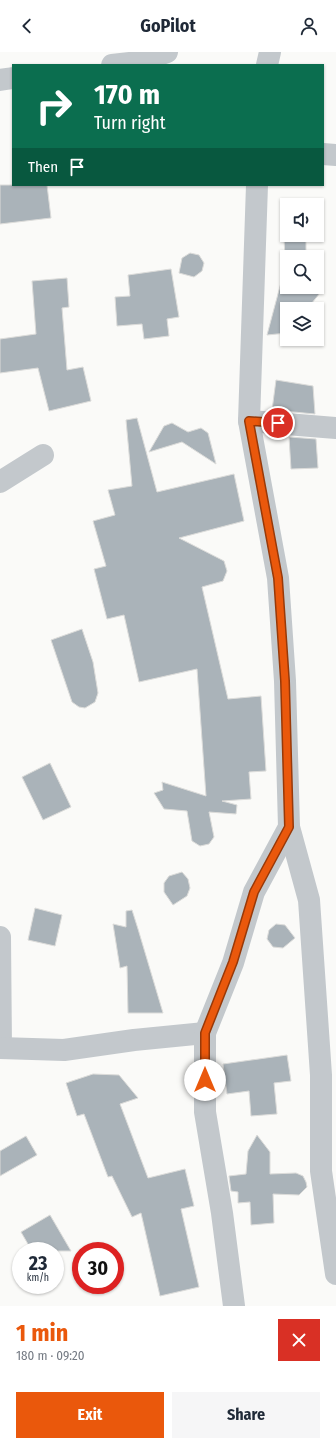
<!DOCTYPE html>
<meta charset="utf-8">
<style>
body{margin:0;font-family:"Fira Sans Condensed",sans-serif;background:#f6f6f7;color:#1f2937;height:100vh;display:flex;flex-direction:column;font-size:15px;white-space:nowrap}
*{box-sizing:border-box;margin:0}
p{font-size:13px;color:#747a83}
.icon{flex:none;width:22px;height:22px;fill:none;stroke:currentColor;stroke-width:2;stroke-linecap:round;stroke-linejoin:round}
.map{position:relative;height:1254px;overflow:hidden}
.panel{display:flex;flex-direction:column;background:#fff;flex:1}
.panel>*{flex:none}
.top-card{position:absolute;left:12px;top:12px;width:312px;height:122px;border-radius:0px;box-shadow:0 1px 3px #0004;background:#0b6e4f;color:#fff;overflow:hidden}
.tools{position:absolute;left:280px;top:146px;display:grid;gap:8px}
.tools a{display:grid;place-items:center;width:44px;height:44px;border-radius:0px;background:#fff;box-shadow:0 1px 3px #0004;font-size:20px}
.speed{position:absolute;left:12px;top:1190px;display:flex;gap:8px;font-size:20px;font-weight:700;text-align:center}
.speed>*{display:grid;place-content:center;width:52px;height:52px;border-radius:50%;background:#fff;box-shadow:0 1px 3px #0004;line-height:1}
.speed small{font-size:10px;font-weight:400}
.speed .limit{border:6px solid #d22;background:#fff;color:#111}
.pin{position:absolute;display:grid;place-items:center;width:34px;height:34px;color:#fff;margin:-17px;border:2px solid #fff;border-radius:50%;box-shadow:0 1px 4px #0007}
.me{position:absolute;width:44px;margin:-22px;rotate:0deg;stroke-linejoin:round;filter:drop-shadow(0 0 3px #0008)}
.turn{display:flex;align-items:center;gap:14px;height:84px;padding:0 16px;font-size:18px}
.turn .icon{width:52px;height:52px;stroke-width:2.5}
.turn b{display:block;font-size:28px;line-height:34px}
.then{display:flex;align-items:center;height:38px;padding:0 16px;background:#0003;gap:8px;font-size:15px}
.round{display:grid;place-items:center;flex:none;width:42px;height:42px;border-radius:0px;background:#f6f6f7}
.overview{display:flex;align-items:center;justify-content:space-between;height:68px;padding:0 16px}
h1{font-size:24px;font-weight:700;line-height:30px;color:#ea580c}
.button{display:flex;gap:8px;margin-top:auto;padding:8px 16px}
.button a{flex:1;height:46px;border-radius:0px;background:#ea580c;color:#fff;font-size:16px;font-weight:700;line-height:46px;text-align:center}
.button a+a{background:#f6f6f7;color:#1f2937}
header{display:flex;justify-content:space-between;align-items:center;height:52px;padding:0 16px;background:#fff;font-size:18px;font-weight:700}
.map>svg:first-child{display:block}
.building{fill:#aab3b9;stroke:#dcdcda;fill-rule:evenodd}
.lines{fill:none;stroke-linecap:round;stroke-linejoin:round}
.minor{stroke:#c3c8cc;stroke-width:22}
.route-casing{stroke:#983908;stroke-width:10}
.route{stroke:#ea580c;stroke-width:7}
</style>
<header><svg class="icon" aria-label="back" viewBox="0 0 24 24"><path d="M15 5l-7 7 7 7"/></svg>GoPilot<svg class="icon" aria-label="person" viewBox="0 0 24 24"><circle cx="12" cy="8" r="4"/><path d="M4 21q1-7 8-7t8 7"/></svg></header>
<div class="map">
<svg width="336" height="1254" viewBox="0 0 336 1254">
<rect width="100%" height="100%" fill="#fafaf8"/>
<g class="building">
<path d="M 0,133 L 47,133 L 51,166 L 0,172 Z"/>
<path d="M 321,150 L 322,184 L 306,186 L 306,205 L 285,205 L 282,152 ZM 287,153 L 317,153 L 317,183 L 287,183 Z"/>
<path d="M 190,201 L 199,203 L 204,211 L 202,219 L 194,225 L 179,221 L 182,206 Z"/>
<path d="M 287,208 L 287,235 L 307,235 L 320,241 L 307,257 L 287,257 L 287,281 L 267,283 Z"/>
<path d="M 171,217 L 179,265 L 167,267 L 169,284 L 144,287 L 142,272 L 117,274 L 115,245 L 130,244 L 128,223 Z"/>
<path d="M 67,226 L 69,255 L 62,256 L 67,318 L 83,315 L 91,349 L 49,359 L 38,316 L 0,321 L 0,287 L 36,282 L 32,229 Z"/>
<path d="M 276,328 L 313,334 L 315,362 L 272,358 Z"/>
<path d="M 137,366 L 157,440 L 234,422 L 244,469 L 179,486 L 224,509 L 227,519 L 223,529 L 202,535 L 228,647 L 261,644 L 266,719 L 249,720 L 251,747 L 222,749 L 237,753 L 236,762 L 209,760 L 214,785 L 209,792 L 200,794 L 192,789 L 187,759 L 164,757 L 154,741 L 163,738 L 162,730 L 206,744 L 197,617 L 139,630 L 124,563 L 107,567 L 94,517 L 106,514 L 93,469 L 115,463 L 108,438 L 132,434 L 126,368 Z"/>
<path d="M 172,371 L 188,380 L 201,376 L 208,381 L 216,412 L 182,390 L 149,400 L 164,374 Z"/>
<path d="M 289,385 L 316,387 L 318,416 L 291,417 Z"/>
<path d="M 82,577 L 93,610 L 98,641 L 95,650 L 85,656 L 79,655 L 72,650 L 51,588 Z"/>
<path d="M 50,711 L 71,755 L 43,768 L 22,725 Z"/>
<path d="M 182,820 L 188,827 L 190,836 L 187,844 L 173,853 L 164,840 L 164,831 L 169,824 Z"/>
<path d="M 35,856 L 62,863 L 55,894 L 28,888 Z"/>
<path d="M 132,858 L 138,877 L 163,961 L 128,961 L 127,914 L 120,916 L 113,872 L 126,875 L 126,859 Z"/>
<path d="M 276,872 L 285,873 L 295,886 L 283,896 L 273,895 L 267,887 L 269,878 Z"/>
<path d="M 287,1003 L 291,1029 L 274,1031 L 277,1062 L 251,1064 L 249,1039 L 227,1042 L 223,1012 Z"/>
<path d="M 93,1022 L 119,1023 L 138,1046 L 120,1052 L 148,1126 L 185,1117 L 194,1154 L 181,1157 L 199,1235 L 160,1244 L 141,1161 L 132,1165 L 112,1124 L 108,1125 L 84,1062 L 77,1064 L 66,1031 Z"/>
<path d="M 257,1083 L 270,1100 L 270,1122 L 296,1121 L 303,1124 L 306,1130 L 307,1135 L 299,1143 L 273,1142 L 274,1171 L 251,1173 L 250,1150 L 238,1151 L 238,1140 L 231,1139 L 229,1124 L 246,1122 L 248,1099 Z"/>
<path d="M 26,1084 L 37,1103 L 0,1124 L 0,1099 Z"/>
<path d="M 50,1163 L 71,1199 L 32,1199 L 21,1180 Z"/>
</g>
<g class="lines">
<g class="minor">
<path d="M 112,13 L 138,10 L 167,0"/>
<path d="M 267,13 L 270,0"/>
<path d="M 0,28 L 13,26"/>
<path d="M 323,102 L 336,103"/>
<path d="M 249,369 L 336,376"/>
<path d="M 0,430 L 43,403"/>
<path d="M 289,775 L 309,848 L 321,1023 L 321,1119 L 336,1222"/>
<path d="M 0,885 L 1,996"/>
<path d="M 0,996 L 64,998 L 134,988 L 205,981"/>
<path d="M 234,1254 L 222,1161 L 205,1060 L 205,981 L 233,911 L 254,840 L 289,775 L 285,629 L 278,526 L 249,369 L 257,133"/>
</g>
</g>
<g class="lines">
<defs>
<path id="route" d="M 205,1028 L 205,981 L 233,910 L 254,840 L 289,775 L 285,629 L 278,526 L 249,369 L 278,371"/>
</defs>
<use href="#route" class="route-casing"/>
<use href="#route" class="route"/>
</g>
</svg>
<div class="tools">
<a><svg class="icon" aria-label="sound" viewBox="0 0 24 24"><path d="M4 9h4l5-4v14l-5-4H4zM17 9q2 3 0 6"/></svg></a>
<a><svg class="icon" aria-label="search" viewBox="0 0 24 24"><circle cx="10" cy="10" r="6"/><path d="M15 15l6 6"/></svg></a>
<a><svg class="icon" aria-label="layers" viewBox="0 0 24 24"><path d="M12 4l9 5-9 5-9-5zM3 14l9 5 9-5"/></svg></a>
</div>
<div class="speed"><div>23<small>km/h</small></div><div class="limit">30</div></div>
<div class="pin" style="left:278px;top:371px;background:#d93025"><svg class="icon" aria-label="arrive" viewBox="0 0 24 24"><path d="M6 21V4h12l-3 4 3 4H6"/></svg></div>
<svg class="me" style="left:205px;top:1028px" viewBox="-20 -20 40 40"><circle r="19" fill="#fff"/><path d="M0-13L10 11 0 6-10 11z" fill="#ea580c"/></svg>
<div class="top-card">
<div class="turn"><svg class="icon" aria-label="right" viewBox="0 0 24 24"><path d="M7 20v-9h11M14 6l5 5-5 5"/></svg><div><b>170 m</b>Turn right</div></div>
<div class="then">Then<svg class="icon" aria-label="arrive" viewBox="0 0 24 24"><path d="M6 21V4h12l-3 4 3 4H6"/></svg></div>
</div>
</div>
<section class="panel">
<div class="overview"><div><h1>1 min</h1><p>180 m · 09:20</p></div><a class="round" style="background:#d93025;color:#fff"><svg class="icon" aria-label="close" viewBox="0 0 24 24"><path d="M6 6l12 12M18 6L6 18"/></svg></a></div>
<div class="button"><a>Exit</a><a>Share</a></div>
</section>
